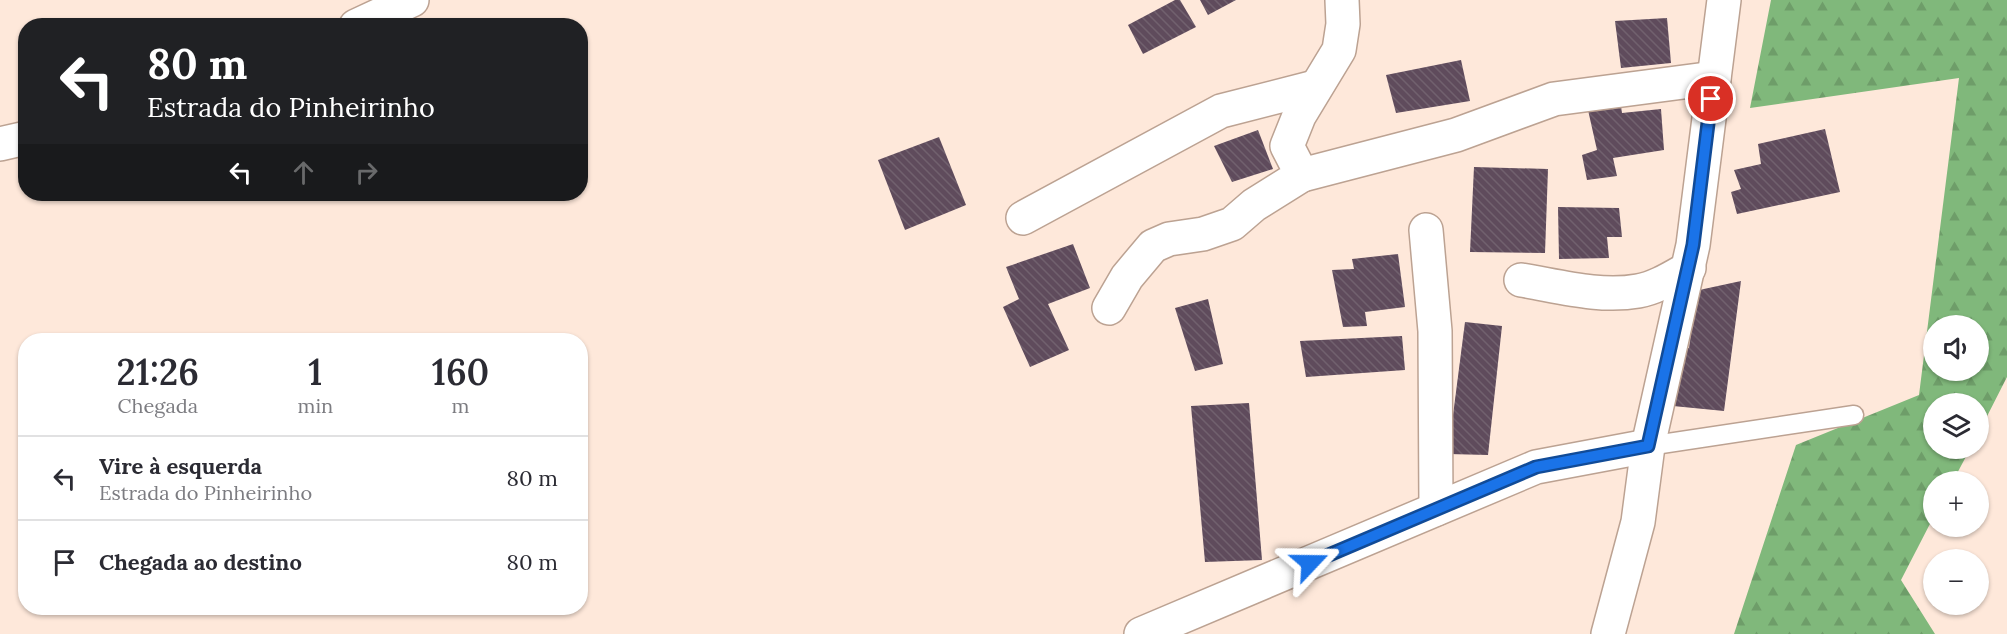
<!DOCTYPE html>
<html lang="pt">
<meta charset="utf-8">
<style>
body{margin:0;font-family:Lora,serif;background:#f2f2f3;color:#2b2b33;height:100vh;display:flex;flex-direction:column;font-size:22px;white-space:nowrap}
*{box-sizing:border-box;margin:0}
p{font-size:20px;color:#7c7c81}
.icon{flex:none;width:33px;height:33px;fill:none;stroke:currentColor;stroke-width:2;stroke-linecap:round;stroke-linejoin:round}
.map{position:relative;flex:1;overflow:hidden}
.side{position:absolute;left:18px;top:333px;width:570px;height:282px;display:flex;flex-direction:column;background:#fff;border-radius:24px;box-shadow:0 2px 4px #0004}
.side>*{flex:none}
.guide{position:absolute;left:18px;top:18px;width:570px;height:183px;border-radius:24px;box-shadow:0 2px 4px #0004;background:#202124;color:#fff;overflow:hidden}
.buttons{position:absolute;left:1923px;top:315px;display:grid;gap:12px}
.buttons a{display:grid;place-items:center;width:66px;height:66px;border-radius:50%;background:#fff;box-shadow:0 2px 4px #0004;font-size:30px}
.pin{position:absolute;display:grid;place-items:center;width:51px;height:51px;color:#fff;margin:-26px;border:3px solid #fff;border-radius:50%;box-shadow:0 2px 6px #0007}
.me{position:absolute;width:66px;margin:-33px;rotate:67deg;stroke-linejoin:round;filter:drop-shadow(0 0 4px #0008)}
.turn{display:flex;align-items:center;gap:21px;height:126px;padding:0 30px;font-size:27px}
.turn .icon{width:78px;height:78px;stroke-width:2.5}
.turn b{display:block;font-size:42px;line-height:51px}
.lanes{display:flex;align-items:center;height:57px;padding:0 30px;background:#0003;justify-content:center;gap:30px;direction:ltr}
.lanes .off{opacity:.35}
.eta{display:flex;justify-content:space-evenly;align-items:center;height:102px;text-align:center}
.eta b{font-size:36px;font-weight:600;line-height:42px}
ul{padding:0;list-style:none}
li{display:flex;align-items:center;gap:18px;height:84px;padding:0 30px;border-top:2px solid #e1e1e2}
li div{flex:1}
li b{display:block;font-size:22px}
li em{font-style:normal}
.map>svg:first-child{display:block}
.forest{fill:url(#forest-firs);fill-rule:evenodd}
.building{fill:url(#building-back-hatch)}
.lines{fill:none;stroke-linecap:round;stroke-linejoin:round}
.lane-casing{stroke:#bca292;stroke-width:21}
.street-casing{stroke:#bca292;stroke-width:36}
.lane{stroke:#fff;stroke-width:18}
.street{stroke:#fff;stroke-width:33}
.route-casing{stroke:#114b97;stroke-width:15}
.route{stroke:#1a73e8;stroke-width:10}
</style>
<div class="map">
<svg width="2007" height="634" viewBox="0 0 2007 634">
<defs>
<pattern id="forest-firs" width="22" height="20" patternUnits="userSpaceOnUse" patternTransform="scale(1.5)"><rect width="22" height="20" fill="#80b87b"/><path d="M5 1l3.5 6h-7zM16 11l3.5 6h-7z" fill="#6e9d69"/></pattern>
<pattern id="building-back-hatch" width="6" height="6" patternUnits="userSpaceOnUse" patternTransform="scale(1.5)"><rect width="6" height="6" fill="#5f4b5c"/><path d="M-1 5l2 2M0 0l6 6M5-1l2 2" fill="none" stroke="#71616e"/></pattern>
</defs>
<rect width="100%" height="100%" fill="#fee8da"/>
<path class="forest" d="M 1771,0 L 2007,0 L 2007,377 L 1979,432 L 1978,404 L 1934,404 L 1934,448 L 1970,449 L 1953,481 L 1934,482 L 1933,518 L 1901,580 L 1935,634 L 1734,634 L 1796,445 L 1919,395 L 1959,78 L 1750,108 ZM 1934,326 L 1978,326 L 1978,370 L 1934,370 Z"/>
<g class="building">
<path d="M 1175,0 L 1180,0 L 1196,27 L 1143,54 L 1128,25 Z"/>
<path d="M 1200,0 L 1236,0 L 1208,15 Z"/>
<path d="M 1667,18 L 1671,63 L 1621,68 L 1615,21 Z"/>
<path d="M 1461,60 L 1470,101 L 1396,113 L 1386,75 Z"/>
<path d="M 1621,106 L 1622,113 L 1661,109 L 1664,150 L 1613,158 L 1617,176 L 1587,180 L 1582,155 L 1597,150 L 1588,110 Z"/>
<path d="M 1825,129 L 1840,192 L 1737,214 L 1731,192 L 1741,189 L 1734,170 L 1761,164 L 1758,144 Z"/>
<path d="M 1258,130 L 1273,169 L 1232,182 L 1214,146 Z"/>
<path d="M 939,137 L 966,205 L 905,230 L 878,160 Z"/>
<path d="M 1474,167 L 1548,169 L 1545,253 L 1470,252 Z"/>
<path d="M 1558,207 L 1619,208 L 1622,237 L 1607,237 L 1609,258 L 1559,259 Z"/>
<path d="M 1073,244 L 1090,288 L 1048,304 L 1069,350 L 1030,367 L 1003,307 L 1019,299 L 1006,267 Z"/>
<path d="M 1398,254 L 1405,307 L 1365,312 L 1367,326 L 1343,327 L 1332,270 L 1354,269 L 1352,259 Z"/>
<path d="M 1741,281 L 1724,411 L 1673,406 L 1681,347 L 1689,348 L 1692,325 L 1685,324 L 1690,292 Z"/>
<path d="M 1208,299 L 1223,364 L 1195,371 L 1175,308 Z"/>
<path d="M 1465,322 L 1502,326 L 1488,455 L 1448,454 Z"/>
<path d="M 1402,336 L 1405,370 L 1306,377 L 1300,341 Z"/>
<path d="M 1249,403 L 1262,560 L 1205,562 L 1191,406 Z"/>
</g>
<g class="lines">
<defs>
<path id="lane" d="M 1648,446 L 1854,415"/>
<g id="street">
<path d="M 356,26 L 412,0"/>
<path d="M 0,144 L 26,138"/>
<path d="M 1302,175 L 1456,135 L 1554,99 L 1714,78"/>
<path d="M 1023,218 L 1221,111 L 1315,87"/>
<path d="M 1426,230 L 1435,331 L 1436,509"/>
<path d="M 1521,280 C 1558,286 1600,298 1638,291 C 1656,288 1673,277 1689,268"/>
<path d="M 1109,308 L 1127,277 L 1153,246 L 1169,239 L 1203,234 L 1232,224 L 1254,205 L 1302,175 L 1287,146 L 1299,116 L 1339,50 L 1343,24 L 1342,0"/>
<path d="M 1141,634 L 1536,467 L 1648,446"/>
<path d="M 1608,634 L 1638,522 L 1648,446 L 1693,245 L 1724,0"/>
</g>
</defs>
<use href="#lane" class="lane-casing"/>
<use href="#street" class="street-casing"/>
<use href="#lane" class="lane"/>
<use href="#street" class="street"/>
</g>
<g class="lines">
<defs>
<path id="route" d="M 1310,563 L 1536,467 L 1648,446 L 1693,245 L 1711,99"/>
</defs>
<use href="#route" class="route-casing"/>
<use href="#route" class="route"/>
</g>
</svg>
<div class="buttons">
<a><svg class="icon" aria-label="sound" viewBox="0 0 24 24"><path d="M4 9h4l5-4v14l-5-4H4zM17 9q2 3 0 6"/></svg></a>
<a><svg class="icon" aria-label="layers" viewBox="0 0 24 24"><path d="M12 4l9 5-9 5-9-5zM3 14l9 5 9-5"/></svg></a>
<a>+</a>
<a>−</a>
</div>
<div class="pin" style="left:1711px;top:99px;background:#d93025"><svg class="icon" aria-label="arrive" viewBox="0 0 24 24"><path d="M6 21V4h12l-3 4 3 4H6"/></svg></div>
<svg class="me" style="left:1310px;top:563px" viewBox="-20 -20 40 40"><path d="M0-17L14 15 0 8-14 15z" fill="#1a73e8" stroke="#fff" stroke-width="4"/></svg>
<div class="guide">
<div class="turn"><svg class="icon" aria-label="left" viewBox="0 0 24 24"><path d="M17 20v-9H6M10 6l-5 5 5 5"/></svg><div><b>80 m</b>Estrada do Pinheirinho</div></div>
<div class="lanes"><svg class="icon" aria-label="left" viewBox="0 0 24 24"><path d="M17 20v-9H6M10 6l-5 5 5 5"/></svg><svg class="icon off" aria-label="ahead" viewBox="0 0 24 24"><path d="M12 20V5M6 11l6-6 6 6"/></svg><svg class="icon off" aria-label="right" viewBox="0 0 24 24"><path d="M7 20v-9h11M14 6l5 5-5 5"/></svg></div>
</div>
<section class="side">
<div class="eta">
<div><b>21:26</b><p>Chegada</p></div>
<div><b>1</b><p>min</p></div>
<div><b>160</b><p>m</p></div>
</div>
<ul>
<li><svg class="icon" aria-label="left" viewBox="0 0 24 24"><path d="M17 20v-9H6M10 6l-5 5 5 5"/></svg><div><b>Vire à esquerda</b><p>Estrada do Pinheirinho</p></div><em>80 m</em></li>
<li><svg class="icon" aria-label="arrive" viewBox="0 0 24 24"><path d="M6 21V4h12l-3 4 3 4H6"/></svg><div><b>Chegada ao destino</b></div><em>80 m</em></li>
</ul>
</section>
</div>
